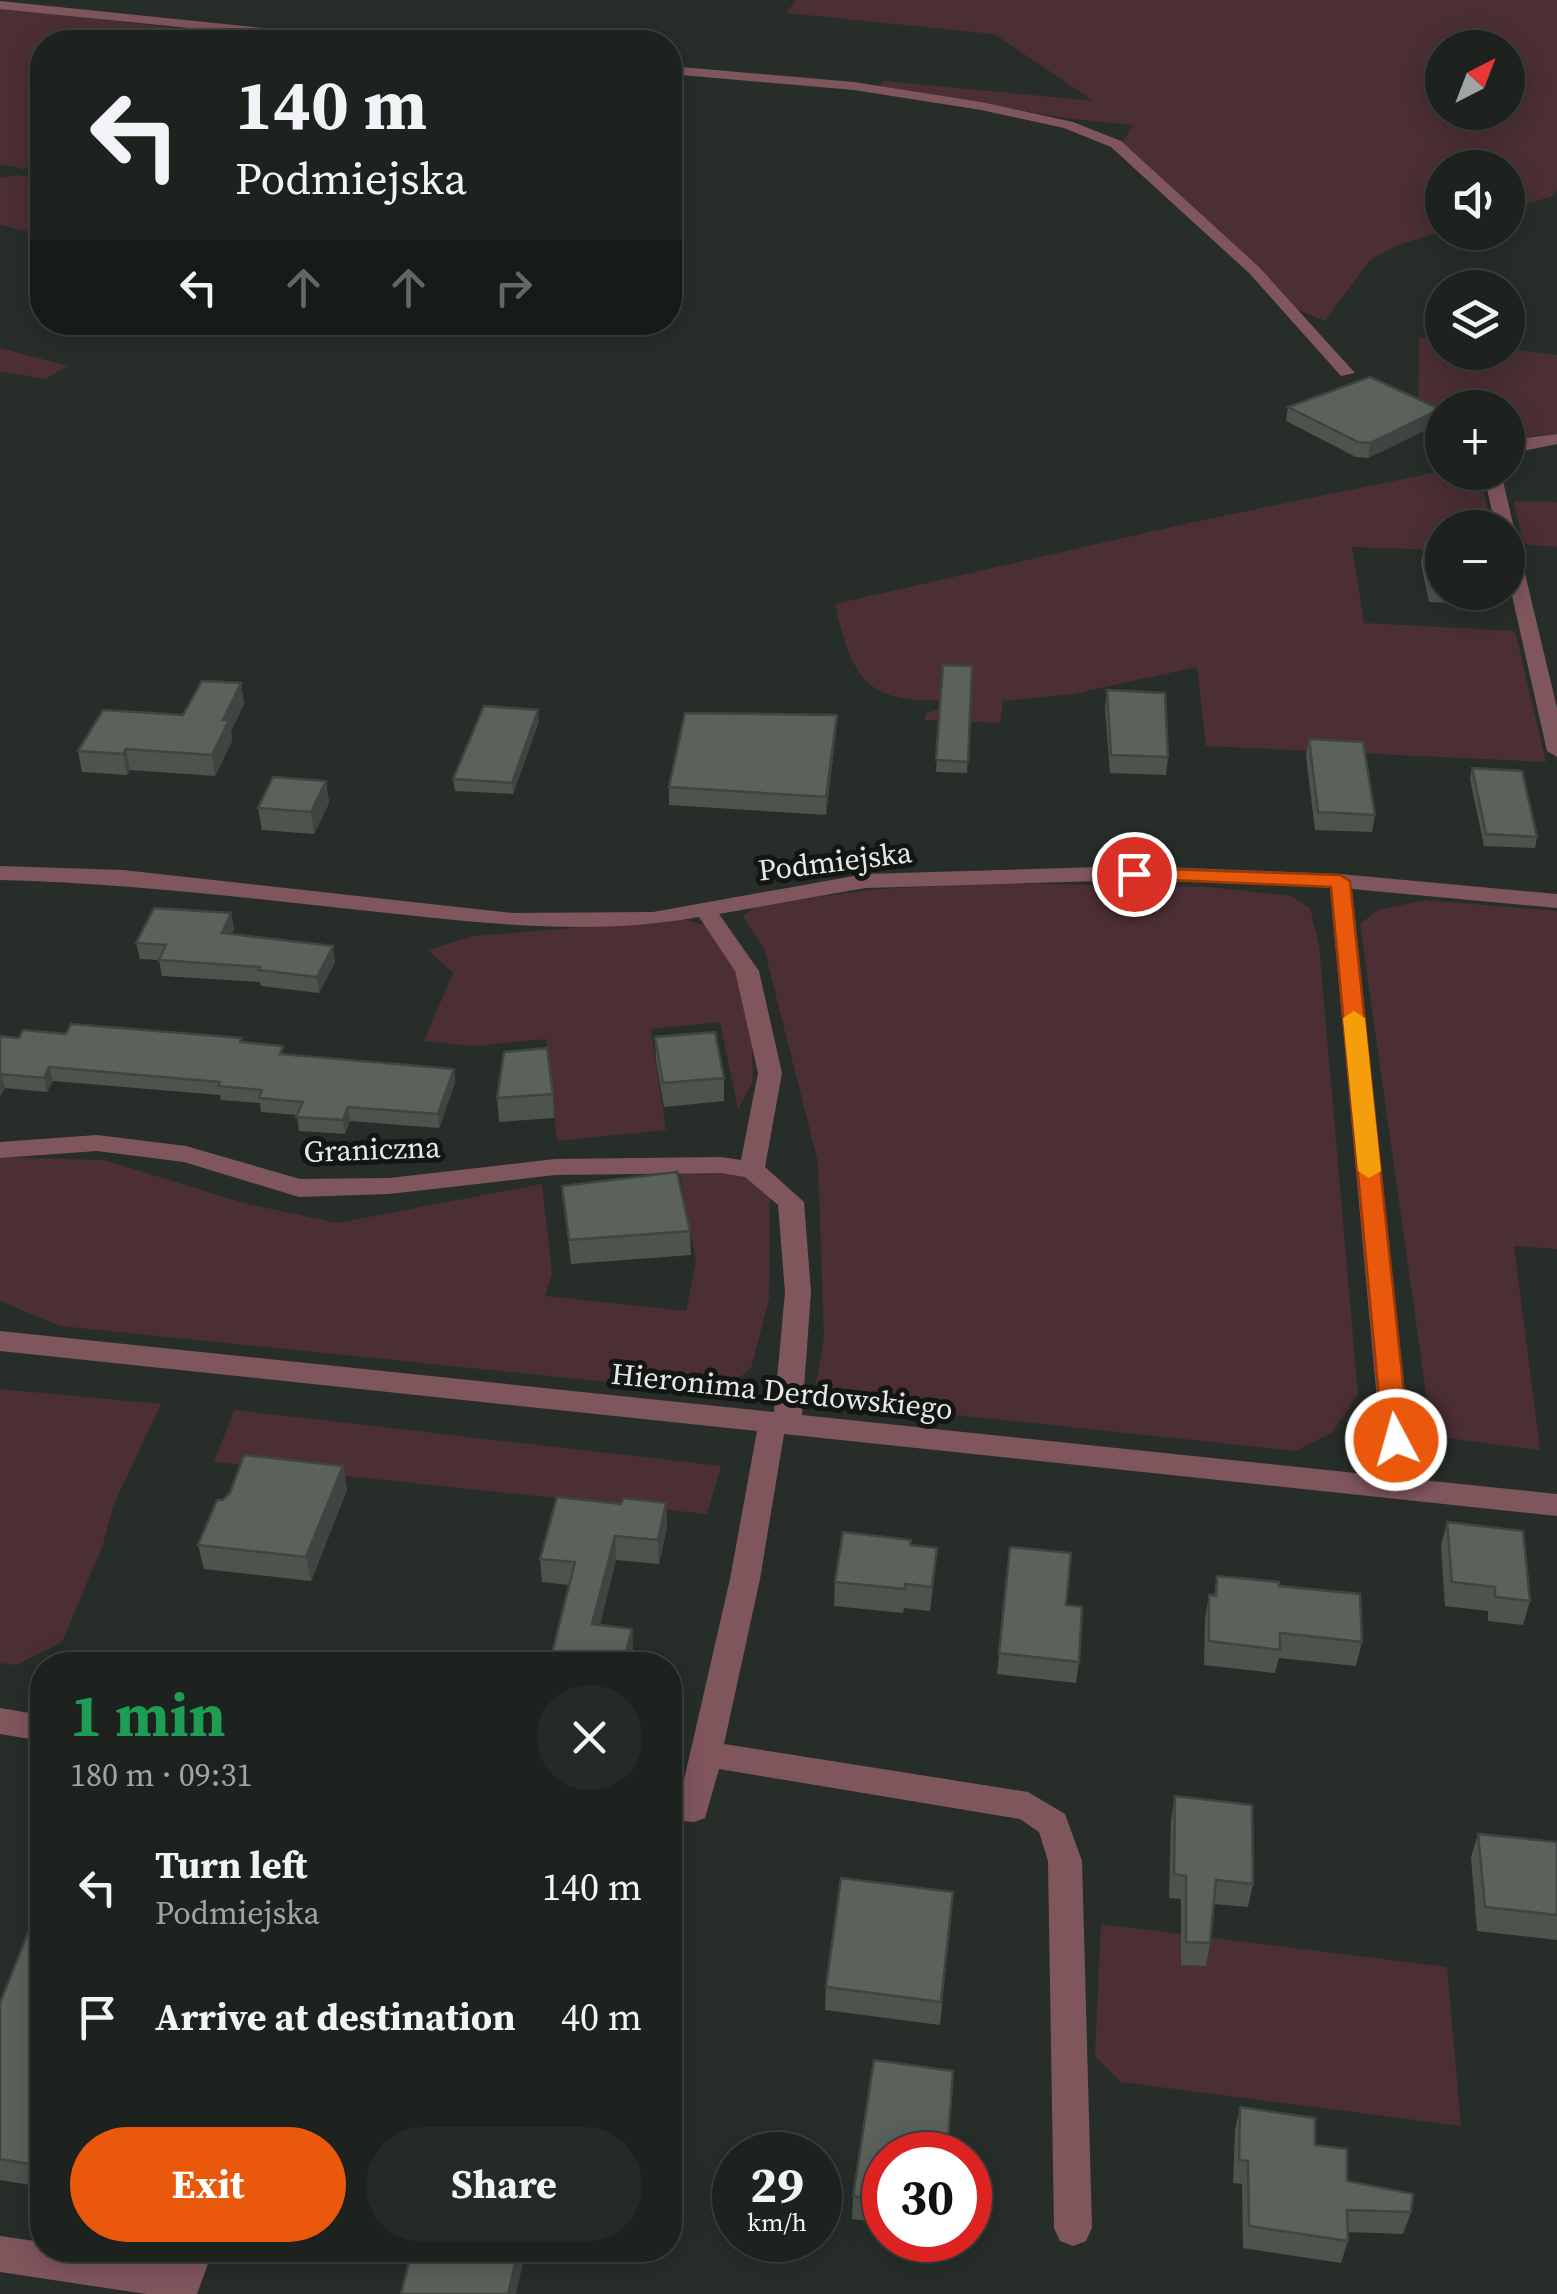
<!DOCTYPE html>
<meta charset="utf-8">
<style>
body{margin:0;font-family:"Source Serif 4",serif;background:#252a28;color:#f1f3f6;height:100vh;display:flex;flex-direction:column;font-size:38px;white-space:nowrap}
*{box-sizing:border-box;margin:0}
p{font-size:32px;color:#a0a4a4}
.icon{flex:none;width:55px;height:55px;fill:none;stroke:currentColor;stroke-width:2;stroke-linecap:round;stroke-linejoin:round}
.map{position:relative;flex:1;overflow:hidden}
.details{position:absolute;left:30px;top:1652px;width:652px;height:610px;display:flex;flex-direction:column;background:#1d221f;border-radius:40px;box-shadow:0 5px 25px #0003,0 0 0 2px #3b3f3d}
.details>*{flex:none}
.hud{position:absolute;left:30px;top:30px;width:652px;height:305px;border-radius:40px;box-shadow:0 5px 25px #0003,0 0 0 2px #3b3f3d;background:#1d221f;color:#f1f3f6;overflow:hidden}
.needle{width:65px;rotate:42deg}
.tools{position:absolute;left:1425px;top:30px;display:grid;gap:20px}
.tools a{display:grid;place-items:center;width:100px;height:100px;border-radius:50%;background:#1d221f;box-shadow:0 5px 25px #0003,0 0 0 2px #3b3f3d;font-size:50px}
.speed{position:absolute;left:712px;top:2132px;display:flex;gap:20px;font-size:50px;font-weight:700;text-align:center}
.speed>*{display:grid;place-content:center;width:130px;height:130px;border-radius:50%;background:#1d221f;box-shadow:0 5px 25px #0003,0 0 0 2px #3b3f3d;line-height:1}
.speed small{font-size:25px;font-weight:400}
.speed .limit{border:15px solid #d22;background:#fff;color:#111}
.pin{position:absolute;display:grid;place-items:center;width:85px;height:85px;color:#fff;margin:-42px;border:5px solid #fff;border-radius:50%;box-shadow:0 2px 10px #0007}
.me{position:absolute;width:110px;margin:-55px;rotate:354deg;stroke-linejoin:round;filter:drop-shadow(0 0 8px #0008)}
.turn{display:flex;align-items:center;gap:35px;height:210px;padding:0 40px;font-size:45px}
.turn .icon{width:130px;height:130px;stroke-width:2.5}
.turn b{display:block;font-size:70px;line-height:85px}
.lanes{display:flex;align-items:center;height:95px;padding:0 40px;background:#0003;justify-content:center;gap:50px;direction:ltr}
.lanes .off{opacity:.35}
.round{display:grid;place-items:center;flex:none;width:105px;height:105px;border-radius:52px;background:#252a28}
.summary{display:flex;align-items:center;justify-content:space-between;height:170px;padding:0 40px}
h1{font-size:60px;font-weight:700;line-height:75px;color:#1e9e55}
.cta{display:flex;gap:20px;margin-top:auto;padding:20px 40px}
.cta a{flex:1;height:115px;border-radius:60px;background:#ea580c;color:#fff;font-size:40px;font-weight:700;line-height:115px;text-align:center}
.cta a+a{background:#252a28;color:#f1f3f6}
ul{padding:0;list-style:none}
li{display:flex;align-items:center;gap:30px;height:130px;padding:0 40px}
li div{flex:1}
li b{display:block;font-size:38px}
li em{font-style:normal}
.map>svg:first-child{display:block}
.green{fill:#4b2f34;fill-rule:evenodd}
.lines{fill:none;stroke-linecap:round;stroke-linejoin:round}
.minor{fill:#80565d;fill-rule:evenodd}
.wall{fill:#4d544e}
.shaded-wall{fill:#3f4540}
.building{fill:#5a625b;stroke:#3f4540;stroke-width:2.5}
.route{fill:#ea580c;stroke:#983908;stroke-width:2.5}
.slow{fill:#f59e0b}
.labels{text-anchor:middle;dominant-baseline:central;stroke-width:10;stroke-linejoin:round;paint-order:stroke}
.street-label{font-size:30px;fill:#e5eae6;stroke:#131613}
</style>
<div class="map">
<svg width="1557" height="2294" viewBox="0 0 1557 2294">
<rect width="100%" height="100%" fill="#272e29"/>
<g class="green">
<path d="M 796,0 L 1557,0 L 1557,190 L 1555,195 L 1508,210 L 1508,168 L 1442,168 L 1442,231 L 1398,245 L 1370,260 L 1325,321 L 1274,300 L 1190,206 L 1122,143 L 1133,125 L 1072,119 L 879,86 L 884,81 L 1094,101 L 994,34 L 786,13 ZM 1442,48 L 1508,48 L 1508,112 L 1442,112 Z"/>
<path d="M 0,8 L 229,34 L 216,42 L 42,42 L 42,158 L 25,169 L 0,164 Z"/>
<path d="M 17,175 L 42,180 L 42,235 L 0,225 L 0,178 Z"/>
<path d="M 1419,337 L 1442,340 L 1442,352 L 1508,352 L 1508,349 L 1557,355 L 1557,434 L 1508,439 L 1508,408 L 1442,408 L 1442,414 L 1419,403 Z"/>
<path d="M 0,348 L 68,366 L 45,379 L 0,371 Z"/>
<path d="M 1442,471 L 1480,474 L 1492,527 L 1442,528 L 1442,550 L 1352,547 L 1364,623 L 1515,631 L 1546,762 L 1206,746 L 1197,667 L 1073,694 L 1003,701 L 1000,723 L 925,720 L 926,713 L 973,701 C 880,700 857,704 835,604 L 1189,523 Z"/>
<path d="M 1513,501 L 1557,502 L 1557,547 L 1524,544 Z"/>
<path d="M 986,883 L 1208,887 L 1291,896 L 1310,908 L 1319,945 L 1358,1395 L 1332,1433 L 1295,1451 L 834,1402 L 816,1384 L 824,1337 L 818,1163 L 764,948 L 743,917 L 757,905 L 880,889 Z"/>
<path d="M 1425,900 L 1557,911 L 1557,1249 L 1514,1246 L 1540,1450 L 1432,1436 L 1360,924 L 1378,910 Z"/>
<path d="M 683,919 L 707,926 L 735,966 L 752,1045 L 753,1081 L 738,1109 L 720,1022 L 651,1029 L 666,1130 L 557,1141 L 546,1039 L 474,1046 L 424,1041 L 453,973 L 428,950 L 474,936 Z"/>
<path d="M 0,1157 L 104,1160 L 244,1203 L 337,1223 L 542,1184 L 552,1273 L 545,1296 L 686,1311 L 696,1262 L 679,1170 L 742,1174 L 770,1194 L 769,1299 L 751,1368 L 725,1390 L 657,1387 L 60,1326 L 0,1301 Z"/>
<path d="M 0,1389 L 161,1404 L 114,1504 L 102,1547 L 62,1642 L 16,1665 L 0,1663 Z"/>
<path d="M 234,1410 L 721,1466 L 707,1514 L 214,1462 Z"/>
<path d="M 1101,1924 L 1447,1967 L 1461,2126 L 1121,2082 L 1095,2056 Z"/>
</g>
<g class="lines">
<g class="minor">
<path d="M 0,1 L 360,38 L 366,42 L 328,42 L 0,9 Z"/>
<path d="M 670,66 L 854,82 L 981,102 L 1073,122 L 1121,141 L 1259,267 L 1355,373 L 1341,376 L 1249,273 L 1111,147 L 1064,128 L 981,110 L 854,90 L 670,74 Z"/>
<path d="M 1557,434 L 1557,444 L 1508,454 L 1509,440 Z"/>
<path d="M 1483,472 L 1501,472 L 1514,528 L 1511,532 L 1508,533 L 1508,528 L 1496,528 Z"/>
<path d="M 1508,535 L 1517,540 L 1557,708 L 1557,757 L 1547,751 L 1508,578 Z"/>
<path d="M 0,866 L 123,870 L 513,913 L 653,912 L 865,874 L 1134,866 L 1340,874 L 1557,894 L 1557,908 L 1352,889 L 1413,1479 L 1557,1494 L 1557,1516 L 784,1434 L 760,1579 L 724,1744 L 1028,1792 L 1065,1814 L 1082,1861 L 1092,2228 L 1086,2241 L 1073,2246 L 1060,2241 L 1054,2228 L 1048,1861 L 1039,1832 L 1020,1819 L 719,1769 L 705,1818 L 694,1822 L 670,1820 L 670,1792 L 681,1793 L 730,1579 L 757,1431 L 0,1351 L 0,1331 L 774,1412 L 785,1292 L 778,1205 L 745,1177 L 721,1173 L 555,1175 L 389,1194 L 299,1197 L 184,1162 L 97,1151 L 0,1158 L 0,1142 L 97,1135 L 186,1146 L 300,1179 L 389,1178 L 555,1159 L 721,1157 L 741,1160 L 758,1073 L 735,971 L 699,917 C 583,938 466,921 350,909 C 233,896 117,883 0,880 ZM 1134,880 L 1330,887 L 1384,1476 L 802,1415 L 811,1292 L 804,1202 L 765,1167 L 782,1073 L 759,971 L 719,914 L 865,888 Z"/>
<path d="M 0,1708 L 42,1715 L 42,1741 L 0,1734 Z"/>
<path d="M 0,2236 L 42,2242 L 42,2250 L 99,2250 L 172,2261 L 175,2250 L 213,2250 L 197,2294 L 146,2294 L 0,2272 Z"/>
</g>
</g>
<g class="wall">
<path d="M 1288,407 L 1438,424 L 1368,458 L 1356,457 L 1286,421 Z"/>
<path d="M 1425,542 L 1442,543 L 1442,592 L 1474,592 L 1472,604 L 1429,602 L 1421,563 Z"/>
<path d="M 943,665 L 972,666 L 967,773 L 936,772 Z"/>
<path d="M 241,683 L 244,704 L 231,731 L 232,741 L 215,776 L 130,770 L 127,775 L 82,772 L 78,751 L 183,715 Z"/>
<path d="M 1107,690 L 1168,757 L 1166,775 L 1110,773 L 1105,708 Z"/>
<path d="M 539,721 L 513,794 L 455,791 L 453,779 Z"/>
<path d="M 836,732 L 826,815 L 669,805 L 669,787 Z"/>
<path d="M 1309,739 L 1375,815 L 1372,832 L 1315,830 L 1306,756 Z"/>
<path d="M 1472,768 L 1537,837 L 1535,848 L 1484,846 L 1470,779 Z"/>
<path d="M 326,781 L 329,803 L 314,834 L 262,830 L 258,808 Z"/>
<path d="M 231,913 L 234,929 L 231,934 L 335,962 L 319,993 L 261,986 L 260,982 L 162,976 L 159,960 L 140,959 L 136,943 Z"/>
<path d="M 66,1034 L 243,1042 L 284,1054 L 454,1069 L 455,1083 L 439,1128 L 350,1121 L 345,1134 L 299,1131 L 297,1115 L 261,1112 L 260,1103 L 221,1100 L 220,1095 L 53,1081 L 47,1092 L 5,1088 L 0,1096 L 0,1036 L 19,1038 Z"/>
<path d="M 655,1037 L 724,1078 L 724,1101 L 664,1107 L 656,1060 Z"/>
<path d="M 553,1094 L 554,1118 L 499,1122 L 497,1098 Z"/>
<path d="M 562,1186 L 690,1231 L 691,1255 L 571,1264 Z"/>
<path d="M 343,1466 L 347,1490 L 311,1581 L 204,1569 L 198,1545 L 223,1500 Z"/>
<path d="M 666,1503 L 667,1527 L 659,1564 L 616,1560 L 600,1625 L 632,1629 L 633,1653 L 630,1665 L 549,1665 L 569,1585 L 542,1582 L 540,1559 L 621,1504 Z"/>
<path d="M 1447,1522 L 1530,1601 L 1523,1625 L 1488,1621 L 1488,1611 L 1445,1606 L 1441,1546 Z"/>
<path d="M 910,1545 L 935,1571 L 930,1611 L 904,1608 L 903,1613 L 834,1606 L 835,1582 Z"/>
<path d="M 1010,1547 L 1079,1662 L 1076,1683 L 997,1674 Z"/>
<path d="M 1217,1576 L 1279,1586 L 1362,1642 L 1356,1666 L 1279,1658 L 1275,1673 L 1204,1665 L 1205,1619 L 1209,1595 L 1214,1596 Z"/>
<path d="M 1175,1796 L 1253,1884 L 1248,1907 L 1214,1904 L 1210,1943 L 1206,1966 L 1181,1965 L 1181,1899 L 1169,1898 L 1171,1820 Z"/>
<path d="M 1478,1834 L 1557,1842 L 1557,1940 L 1477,1931 L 1471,1857 Z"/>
<path d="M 953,1892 L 940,2025 L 825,2010 L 826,1987 Z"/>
<path d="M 42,1898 L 42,2187 L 0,2180 L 0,2003 Z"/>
<path d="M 1240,2107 L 1315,2145 L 1347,2181 L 1411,2212 L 1403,2234 L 1348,2232 L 1348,2241 L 1341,2263 L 1243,2248 L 1242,2184 L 1233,2183 L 1235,2130 Z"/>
<path d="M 885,2155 L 885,2223 L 852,2219 L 853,2196 Z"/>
</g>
<g class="shaded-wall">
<path d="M 1440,409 L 1438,424 L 1368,458 L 1370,443 Z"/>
<path d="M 241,683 L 244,704 L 231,731 L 232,741 L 215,776 L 212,755 L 223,720 Z"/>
<path d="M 538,710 L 539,721 L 513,794 L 512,783 Z"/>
<path d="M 837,715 L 836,732 L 826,815 L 826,797 Z"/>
<path d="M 126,749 L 130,770 L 127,775 L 123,754 Z"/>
<path d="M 326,781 L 329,803 L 314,834 L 311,812 Z"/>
<path d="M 231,913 L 234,929 L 225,948 L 222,933 Z"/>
<path d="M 333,946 L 335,962 L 319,993 L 317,977 Z"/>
<path d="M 49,1067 L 53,1081 L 47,1092 L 44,1078 Z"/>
<path d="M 454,1069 L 455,1083 L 439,1128 L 438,1114 Z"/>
<path d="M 1,1074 L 5,1088 L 0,1096 L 0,1076 Z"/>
<path d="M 348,1107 L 350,1121 L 345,1134 L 343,1120 Z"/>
<path d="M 343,1466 L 347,1490 L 311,1581 L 306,1557 Z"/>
<path d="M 666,1503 L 667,1527 L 659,1564 L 658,1540 Z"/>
<path d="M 615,1536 L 616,1560 L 594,1648 L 592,1624 Z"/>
<path d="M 632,1629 L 633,1653 L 630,1665 L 625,1665 Z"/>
<path d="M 518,2250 L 526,2250 L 516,2294 L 508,2294 Z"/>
</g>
<g class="building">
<path d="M 1370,377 L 1440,409 L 1370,443 L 1358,442 L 1288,407 Z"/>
<path d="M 1425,542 L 1442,543 L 1442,581 L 1433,581 Z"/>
<path d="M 943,665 L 972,666 L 968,762 L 936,760 Z"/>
<path d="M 202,681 L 241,683 L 223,720 L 229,720 L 212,755 L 126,749 L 123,754 L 78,751 L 103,710 L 183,715 Z"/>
<path d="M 1107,690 L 1165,693 L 1168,757 L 1111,755 Z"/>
<path d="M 484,706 L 538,710 L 512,783 L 453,779 Z"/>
<path d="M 685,713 L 837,715 L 826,797 L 669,787 Z"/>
<path d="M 1309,739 L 1363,742 L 1375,815 L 1318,812 Z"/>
<path d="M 1472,768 L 1522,771 L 1537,837 L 1486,834 Z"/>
<path d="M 273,777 L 326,781 L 311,812 L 258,808 Z"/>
<path d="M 154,908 L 231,913 L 222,933 L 333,946 L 317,977 L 258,970 L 260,967 L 159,960 L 166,945 L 136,943 Z"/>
<path d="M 71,1024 L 242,1038 L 240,1042 L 283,1046 L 280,1054 L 454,1069 L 438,1114 L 348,1107 L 343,1120 L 296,1117 L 303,1102 L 259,1098 L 262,1090 L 218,1086 L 220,1082 L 49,1067 L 44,1078 L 1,1074 L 0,1076 L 0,1036 L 19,1038 L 23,1030 L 66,1034 Z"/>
<path d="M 715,1032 L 724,1078 L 663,1083 L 655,1037 Z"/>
<path d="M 547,1048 L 553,1094 L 497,1098 L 504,1052 Z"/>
<path d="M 677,1172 L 690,1231 L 569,1240 L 562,1186 Z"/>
<path d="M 244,1455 L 343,1466 L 306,1557 L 198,1545 L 217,1500 L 223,1500 L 230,1493 Z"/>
<path d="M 557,1497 L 621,1504 L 623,1498 L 666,1503 L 658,1540 L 615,1536 L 592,1624 L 632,1629 L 624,1660 L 617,1659 L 615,1665 L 549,1665 L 575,1562 L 540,1559 Z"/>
<path d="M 1447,1522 L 1523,1531 L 1530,1601 L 1495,1597 L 1495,1587 L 1452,1582 Z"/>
<path d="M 843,1532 L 911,1540 L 910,1545 L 937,1548 L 932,1587 L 905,1584 L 905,1589 L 835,1582 Z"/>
<path d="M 1010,1547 L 1071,1553 L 1066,1605 L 1082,1607 L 1079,1662 L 999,1653 Z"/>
<path d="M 1217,1576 L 1279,1582 L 1279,1586 L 1360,1594 L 1362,1642 L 1280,1633 L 1280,1650 L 1209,1641 L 1209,1595 L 1216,1596 Z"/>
<path d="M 1175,1796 L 1252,1805 L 1253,1884 L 1216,1880 L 1210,1943 L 1186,1942 L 1186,1876 L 1174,1874 Z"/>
<path d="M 1478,1834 L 1557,1842 L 1557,1915 L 1485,1907 Z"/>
<path d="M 841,1878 L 953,1892 L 941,2002 L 826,1987 Z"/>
<path d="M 42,1898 L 42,2166 L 0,2159 L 0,2003 Z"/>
<path d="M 874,2060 L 953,2071 L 947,2155 L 885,2155 L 885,2201 L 853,2196 Z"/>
<path d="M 1240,2107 L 1315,2118 L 1315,2145 L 1347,2149 L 1347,2181 L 1413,2194 L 1411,2212 L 1347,2210 L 1348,2241 L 1249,2226 L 1248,2161 L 1239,2160 Z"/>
<path d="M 412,2250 L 518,2250 L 508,2294 L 401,2294 Z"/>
</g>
<path class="route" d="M 1134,868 L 1340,875 L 1350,881 L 1409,1440 L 1405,1447 L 1387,1447 L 1383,1440 L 1331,887 L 1127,878 L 1127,869 Z"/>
<path class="slow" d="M 1354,1011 L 1365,1018 L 1381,1171 L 1369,1178 L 1358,1171 L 1343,1018 Z"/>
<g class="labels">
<g class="street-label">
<text transform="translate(835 861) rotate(-7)">Podmiejska</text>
<text transform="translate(372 1149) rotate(-2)">Graniczna</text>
<text transform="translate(782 1391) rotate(6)">Hieronima Derdowskiego</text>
</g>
</g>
</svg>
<div class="tools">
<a><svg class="needle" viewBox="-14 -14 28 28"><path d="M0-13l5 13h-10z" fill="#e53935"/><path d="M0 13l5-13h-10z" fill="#a0a4a4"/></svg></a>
<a><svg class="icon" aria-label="sound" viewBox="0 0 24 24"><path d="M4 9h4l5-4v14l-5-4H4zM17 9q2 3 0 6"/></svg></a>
<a><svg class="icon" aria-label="layers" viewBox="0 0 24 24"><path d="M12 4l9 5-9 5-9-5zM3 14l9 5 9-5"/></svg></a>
<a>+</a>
<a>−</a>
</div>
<div class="speed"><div>29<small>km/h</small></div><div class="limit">30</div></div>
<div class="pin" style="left:1134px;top:874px;background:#d93025"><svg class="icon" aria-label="arrive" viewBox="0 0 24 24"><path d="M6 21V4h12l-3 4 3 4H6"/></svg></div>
<svg class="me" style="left:1396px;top:1440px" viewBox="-20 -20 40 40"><circle r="17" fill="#ea580c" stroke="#fff" stroke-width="3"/><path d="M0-11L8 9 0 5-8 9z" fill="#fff"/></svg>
<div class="hud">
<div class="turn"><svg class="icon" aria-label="left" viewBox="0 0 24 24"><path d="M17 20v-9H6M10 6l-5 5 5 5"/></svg><div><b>140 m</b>Podmiejska</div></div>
<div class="lanes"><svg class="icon" aria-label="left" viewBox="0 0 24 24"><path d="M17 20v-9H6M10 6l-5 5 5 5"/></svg><svg class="icon off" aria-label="ahead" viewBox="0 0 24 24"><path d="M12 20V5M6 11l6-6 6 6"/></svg><svg class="icon off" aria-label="ahead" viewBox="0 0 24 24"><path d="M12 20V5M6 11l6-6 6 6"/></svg><svg class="icon off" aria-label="right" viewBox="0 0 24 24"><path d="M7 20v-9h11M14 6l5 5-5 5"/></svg></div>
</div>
<section class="details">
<div class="summary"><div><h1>1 min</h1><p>180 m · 09:31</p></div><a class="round"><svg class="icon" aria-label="close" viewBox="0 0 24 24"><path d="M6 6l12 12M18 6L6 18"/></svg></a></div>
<ul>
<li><svg class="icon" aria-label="left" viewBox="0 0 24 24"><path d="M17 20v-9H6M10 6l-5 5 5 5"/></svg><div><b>Turn left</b><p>Podmiejska</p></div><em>140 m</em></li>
<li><svg class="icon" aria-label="arrive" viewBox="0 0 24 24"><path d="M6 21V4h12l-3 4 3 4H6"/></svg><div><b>Arrive at destination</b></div><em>40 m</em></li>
</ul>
<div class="cta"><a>Exit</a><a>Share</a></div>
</section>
</div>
